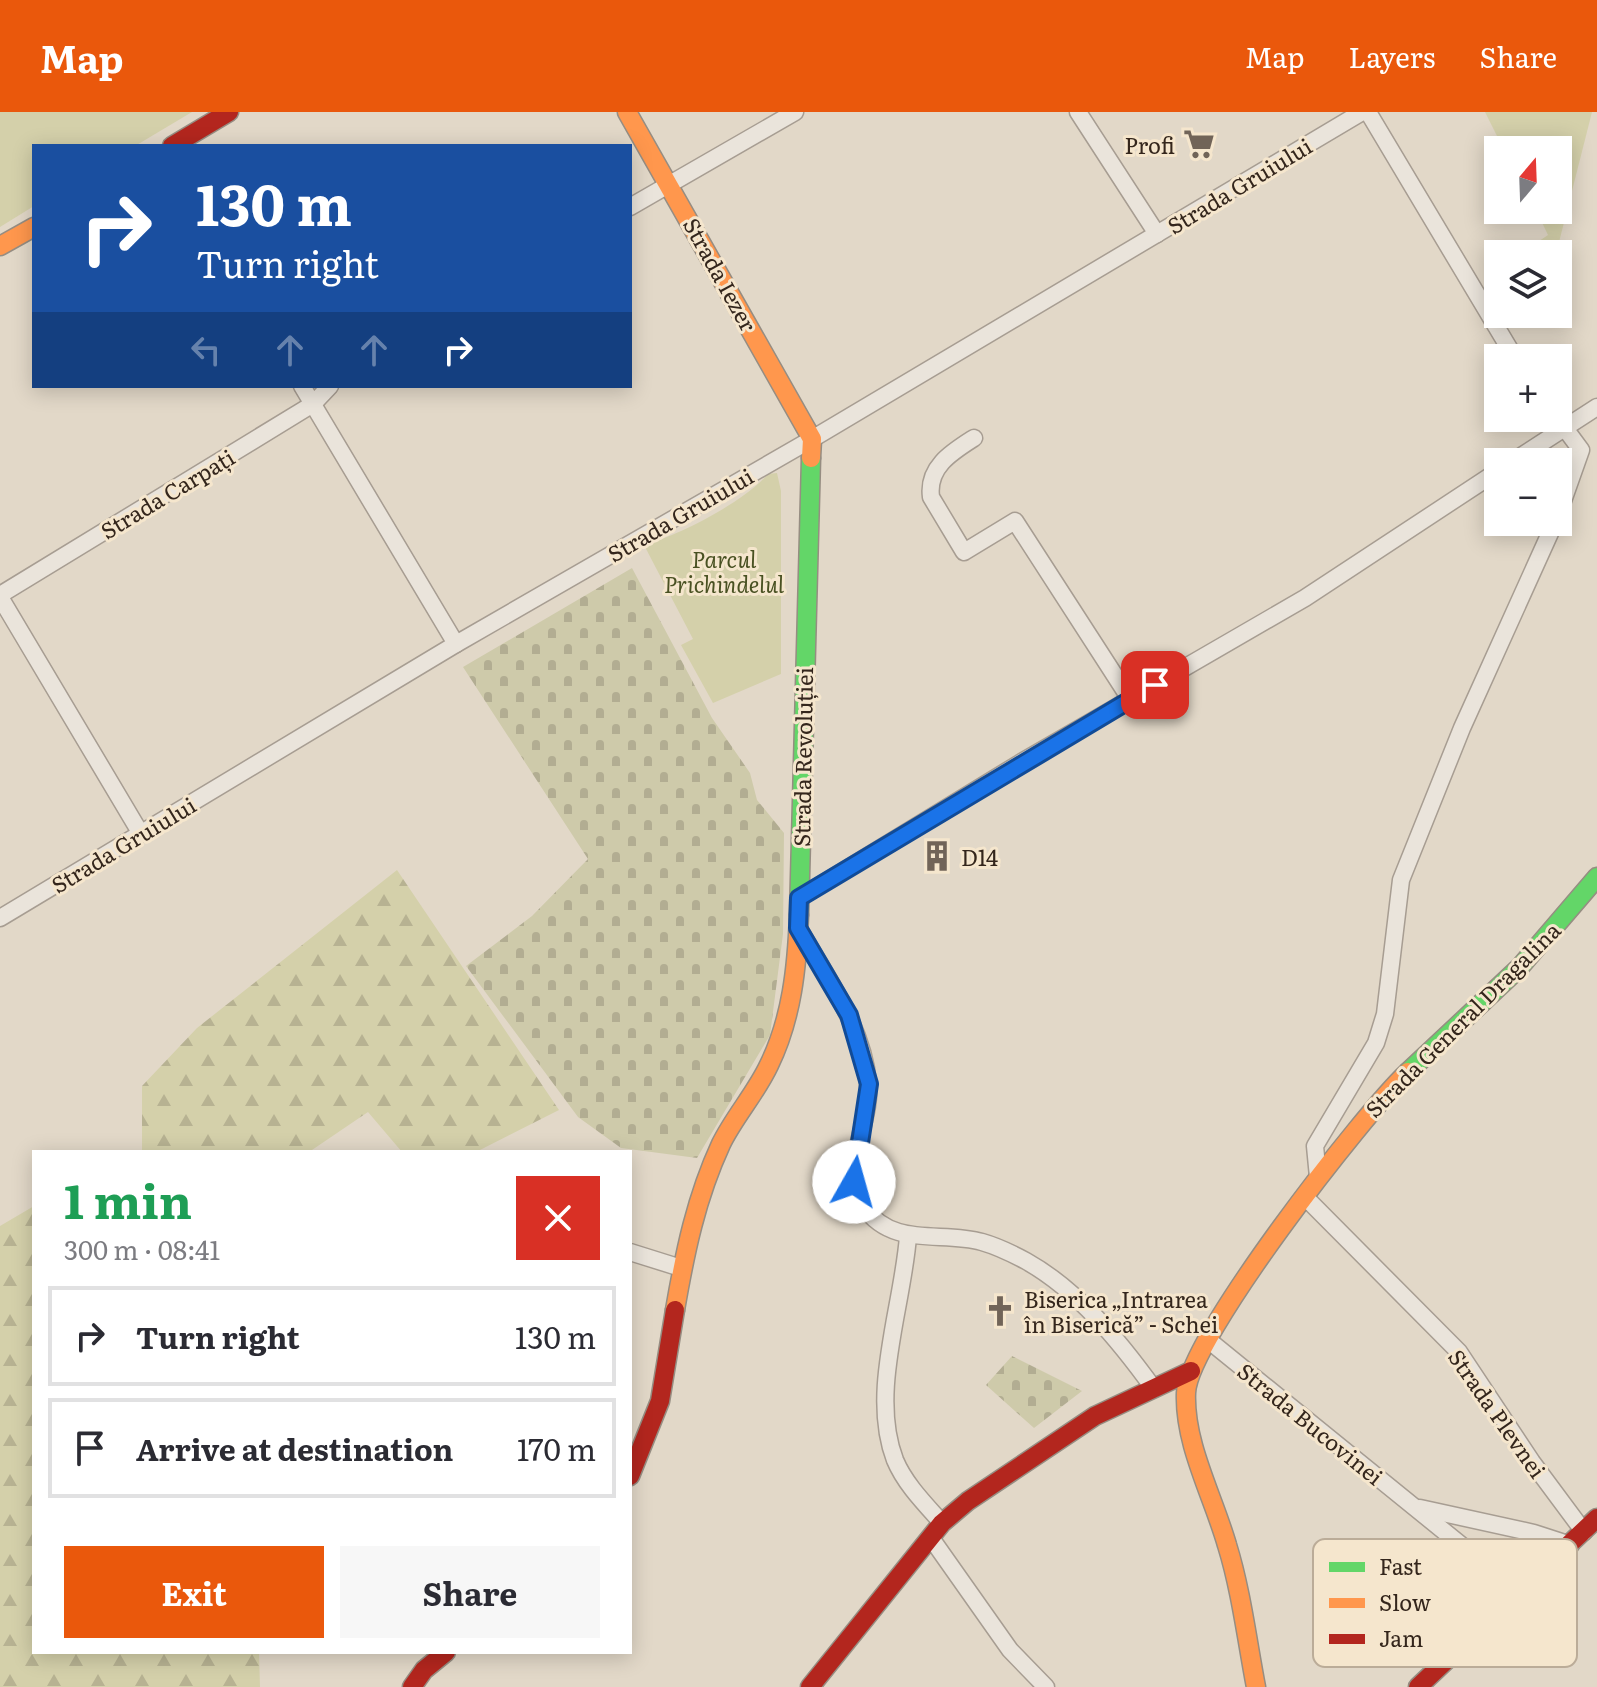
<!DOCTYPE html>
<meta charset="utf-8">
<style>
body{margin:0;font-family:Literata,serif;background:#f7f7f7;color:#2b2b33;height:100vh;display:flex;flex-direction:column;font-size:30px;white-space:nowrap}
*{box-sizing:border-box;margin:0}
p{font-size:26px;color:#7c7c81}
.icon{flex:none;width:44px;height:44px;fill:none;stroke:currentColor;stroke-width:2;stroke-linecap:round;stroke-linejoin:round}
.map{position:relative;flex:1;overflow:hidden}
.panel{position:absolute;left:32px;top:1038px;width:600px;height:504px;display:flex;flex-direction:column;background:#fff;border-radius:0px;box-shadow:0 4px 20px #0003}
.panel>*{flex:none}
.hud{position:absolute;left:32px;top:32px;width:600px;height:244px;border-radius:0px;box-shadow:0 4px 20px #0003;background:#1a4fa0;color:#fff;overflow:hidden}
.needle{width:52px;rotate:19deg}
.controls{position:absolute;left:1484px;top:24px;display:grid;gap:16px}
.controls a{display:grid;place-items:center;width:88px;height:88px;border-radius:0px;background:#fff;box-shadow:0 4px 20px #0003;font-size:40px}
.pin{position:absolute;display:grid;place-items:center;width:68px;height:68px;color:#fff;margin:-34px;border-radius:16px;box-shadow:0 4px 12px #0006}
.me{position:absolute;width:88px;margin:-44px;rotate:7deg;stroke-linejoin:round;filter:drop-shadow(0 0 6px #0008)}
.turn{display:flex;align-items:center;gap:28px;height:168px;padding:0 32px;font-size:36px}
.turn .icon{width:104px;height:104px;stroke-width:2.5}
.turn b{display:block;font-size:56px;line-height:68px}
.lanes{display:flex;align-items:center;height:76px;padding:0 32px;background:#0003;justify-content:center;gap:40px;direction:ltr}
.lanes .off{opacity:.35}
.round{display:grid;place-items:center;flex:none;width:84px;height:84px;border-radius:0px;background:#f7f7f7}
.head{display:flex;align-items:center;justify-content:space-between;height:136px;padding:0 32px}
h1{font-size:48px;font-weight:700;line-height:60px;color:#1e9e55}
.cta{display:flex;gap:16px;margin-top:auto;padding:16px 32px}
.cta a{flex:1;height:92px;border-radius:0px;background:#ea580c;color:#fff;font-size:32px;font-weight:700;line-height:92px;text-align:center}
.cta a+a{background:#f7f7f7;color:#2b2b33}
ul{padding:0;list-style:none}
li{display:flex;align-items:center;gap:24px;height:100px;margin:0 16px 12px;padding:0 16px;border:4px solid #e1e1e2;border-radius:0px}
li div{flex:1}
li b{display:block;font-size:30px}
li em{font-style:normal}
header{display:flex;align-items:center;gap:48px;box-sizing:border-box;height:112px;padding:0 40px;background:#ea580c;color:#fff}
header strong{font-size:38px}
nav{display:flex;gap:44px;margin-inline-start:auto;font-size:28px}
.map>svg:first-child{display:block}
.green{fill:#d4d0aa}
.forest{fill:url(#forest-firs)}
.cemetery{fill:url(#cemetery-stones)}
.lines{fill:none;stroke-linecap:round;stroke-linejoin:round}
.street-casing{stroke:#a79d92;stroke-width:19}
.fast-casing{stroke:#968d82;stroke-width:21}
.slow-casing{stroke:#968d82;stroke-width:21}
.jam-casing{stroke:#968d82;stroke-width:21}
.street{stroke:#eae4db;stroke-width:16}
.fast{stroke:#63d668;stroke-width:18}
.slow{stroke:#ff974d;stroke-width:18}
.jam{stroke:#b3261e;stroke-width:18}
.route-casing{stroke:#114b97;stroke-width:20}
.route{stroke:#1a73e8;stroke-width:14}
.labels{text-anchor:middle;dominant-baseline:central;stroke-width:6;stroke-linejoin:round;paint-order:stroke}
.poi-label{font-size:22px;fill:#34261c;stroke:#f5e6cd;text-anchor:start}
.street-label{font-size:22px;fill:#34261c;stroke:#f5e6cd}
.park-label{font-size:22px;font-style:italic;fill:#495122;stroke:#f5e6cd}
.key{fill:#f5e6cd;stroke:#bbac98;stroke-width:2}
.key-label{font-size:22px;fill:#34261c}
</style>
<header>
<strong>Map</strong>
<nav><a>Map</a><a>Layers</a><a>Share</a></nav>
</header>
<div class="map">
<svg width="1597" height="1575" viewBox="0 0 1597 1575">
<defs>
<pattern id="forest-firs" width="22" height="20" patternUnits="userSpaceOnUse" patternTransform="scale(2)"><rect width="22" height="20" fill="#d4d0aa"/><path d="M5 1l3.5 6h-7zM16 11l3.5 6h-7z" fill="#b7b292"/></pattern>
<pattern id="cemetery-stones" width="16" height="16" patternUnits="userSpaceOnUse" patternTransform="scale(2)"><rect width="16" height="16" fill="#cecaaa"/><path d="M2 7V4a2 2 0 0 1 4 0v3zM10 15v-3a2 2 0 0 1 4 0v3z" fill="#b2ad92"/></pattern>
</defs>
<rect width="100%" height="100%" fill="#e2d8c8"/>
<g class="green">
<path d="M 0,0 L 192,0 L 135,34 L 34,34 L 34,94 L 0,115 Z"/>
<path d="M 1485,0 L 1592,0 L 1556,142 L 1520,142 L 1548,123 L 1536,98 L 1558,98 L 1558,38 L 1504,38 Z"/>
<path d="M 777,361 L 781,379 L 781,562 L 713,591 L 681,533 L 693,527 L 644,433 C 680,423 744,390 768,362 Z"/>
</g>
<g class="forest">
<path d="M 397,758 L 559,998 L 476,1040 L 402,1040 L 368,1000 L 309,1040 L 142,1040 L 142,974 L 197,916 Z"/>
<path d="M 34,1094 L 34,1540 L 259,1540 L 260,1575 L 0,1575 L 0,1114 Z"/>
</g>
<g class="cemetery">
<path d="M 632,456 L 712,606 L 750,661 L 757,688 L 784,721 L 783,822 L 770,923 L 697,1046 L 621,1036 L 578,1005 L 466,854 L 532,804 L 588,747 L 463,555 Z"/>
<path d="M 1012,1244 L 1082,1279 L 1034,1316 L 986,1273 Z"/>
</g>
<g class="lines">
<defs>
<g id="street">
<path d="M 1078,0 L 1157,122"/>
<path d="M 1368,0 L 1515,246"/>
<path d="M 630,95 L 795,0"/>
<path d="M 302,274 L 456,532"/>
<path d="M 974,326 C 952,340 927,355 931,385 L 964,440 L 1015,409 L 1130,587"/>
<path d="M 1512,350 L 1597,295"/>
<path d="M 1558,403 L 1581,338 L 1564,315"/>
<path d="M 0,483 L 313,292 L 330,274"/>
<path d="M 0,485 L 141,722"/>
<path d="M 799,786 L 1020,651 L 1305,486 L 1498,359"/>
<path d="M 0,806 L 456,532 L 812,327 L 1362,0"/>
<path d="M 799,817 C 826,865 863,914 868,971 C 872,1010 839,1058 864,1095 C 893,1137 943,1118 982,1130 C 996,1134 1013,1142 1026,1149 C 1078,1178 1120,1230 1154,1277"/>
<path d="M 1318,1065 L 1315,1034 L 1376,931 L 1385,902 L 1401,768 L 1462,616 L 1555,410"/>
<path d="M 1305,1085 L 1459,1240 L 1532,1350 L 1584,1420"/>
<path d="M 908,1124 C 903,1194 869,1281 895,1348 C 905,1372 925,1392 942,1411"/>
<path d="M 630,1140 L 681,1156"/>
<path d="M 1207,1227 L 1519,1480"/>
<path d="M 1420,1396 L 1534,1421 L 1571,1433"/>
<path d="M 931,1426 L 1010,1538 L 1046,1575"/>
</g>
<g id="fast">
<path d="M 799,803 L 811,346"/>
<path d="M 1408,960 L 1520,855 L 1597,765"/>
</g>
<g id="slow">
<path d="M 627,0 L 812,327 L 811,346"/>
<path d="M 0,134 L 34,115"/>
<path d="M 675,1198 C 685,1140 696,1086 721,1032 C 734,1005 756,981 769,953 C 792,906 797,855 799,803"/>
<path d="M 1256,1575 C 1247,1528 1241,1478 1227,1433 C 1213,1384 1184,1332 1186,1281 C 1188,1227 1363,1002 1408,960"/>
</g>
<g id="jam">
<path d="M 172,34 L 229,0"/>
<path d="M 630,1364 L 660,1289 L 675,1198"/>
<path d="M 412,1575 L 424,1558 L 446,1540"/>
<path d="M 810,1575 L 942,1411 L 968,1389 L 1095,1304 L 1191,1259"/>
<path d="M 1418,1575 L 1597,1406"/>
</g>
</defs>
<use href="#street" class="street-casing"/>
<use href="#fast" class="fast-casing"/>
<use href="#slow" class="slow-casing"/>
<use href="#jam" class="jam-casing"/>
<use href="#street" class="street"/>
<use href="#fast" class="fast"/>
<use href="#slow" class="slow"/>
<use href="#jam" class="jam"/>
</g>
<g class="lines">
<defs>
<path id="route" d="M 854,1070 L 869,972 L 849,903 L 798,816 L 799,786 L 1155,573"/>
</defs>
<use href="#route" class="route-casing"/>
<use href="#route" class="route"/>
</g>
<defs>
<symbol id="supermarket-bare" viewBox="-9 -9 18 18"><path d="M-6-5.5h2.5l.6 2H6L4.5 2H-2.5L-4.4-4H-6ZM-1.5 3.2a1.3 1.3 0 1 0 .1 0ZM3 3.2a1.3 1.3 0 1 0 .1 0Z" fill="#716458" stroke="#f5e6cd" stroke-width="2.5" paint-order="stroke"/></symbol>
<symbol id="building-bare" viewBox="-9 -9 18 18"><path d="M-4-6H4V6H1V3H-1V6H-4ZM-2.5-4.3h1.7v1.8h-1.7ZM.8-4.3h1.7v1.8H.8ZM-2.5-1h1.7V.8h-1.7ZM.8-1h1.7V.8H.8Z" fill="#716458" stroke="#f5e6cd" stroke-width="2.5" paint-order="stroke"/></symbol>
<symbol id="church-bare" viewBox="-9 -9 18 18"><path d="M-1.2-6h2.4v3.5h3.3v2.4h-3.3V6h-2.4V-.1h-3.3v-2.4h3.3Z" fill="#716458" stroke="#f5e6cd" stroke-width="2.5" paint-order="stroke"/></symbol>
</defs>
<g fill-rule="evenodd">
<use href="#supermarket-bare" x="1177" y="10" width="44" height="44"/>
<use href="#building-bare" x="915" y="722" width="44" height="44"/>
<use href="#church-bare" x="978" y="1177" width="44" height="44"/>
</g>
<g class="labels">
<g class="poi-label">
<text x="1175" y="32" text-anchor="end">Profi</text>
<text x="961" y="744">D14</text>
<text x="1024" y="1186">Biserica „Intrarea<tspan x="1024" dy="25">în Biserică” - Schei</tspan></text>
</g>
<g class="street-label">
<text transform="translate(1239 73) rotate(-31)">Strada Gruiului</text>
<text transform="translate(721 162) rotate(61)">Strada Iezer</text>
<text transform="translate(167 381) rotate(-31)">Strada Carpați</text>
<text transform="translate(680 402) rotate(-30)">Strada Gruiului</text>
<text transform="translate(802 645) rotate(-89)">Strada Revoluției</text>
<text transform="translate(123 732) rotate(-31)">Strada Gruiului</text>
<text transform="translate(1462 907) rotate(-45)">Strada General Dragalina</text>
<text transform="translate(1498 1301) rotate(55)">Strada Plevnei</text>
<text transform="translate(1311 1311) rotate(39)">Strada Bucovinei</text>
</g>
<g class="park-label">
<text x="724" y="446">Parcul<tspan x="724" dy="25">Prichindelul</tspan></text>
</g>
</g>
<rect x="1313" y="1427" width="264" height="128" rx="12" class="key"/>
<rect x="1329" y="1450" width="36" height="10" fill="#63d668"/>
<rect x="1329" y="1486" width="36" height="10" fill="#ff974d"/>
<rect x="1329" y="1522" width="36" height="10" fill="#b3261e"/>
<g class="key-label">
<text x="1379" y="1463">Fast</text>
<text x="1379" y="1499">Slow</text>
<text x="1379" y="1535">Jam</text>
</g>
</svg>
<div class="controls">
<a><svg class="needle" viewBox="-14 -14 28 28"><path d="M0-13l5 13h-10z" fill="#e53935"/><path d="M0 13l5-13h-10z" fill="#7c7c81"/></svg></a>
<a><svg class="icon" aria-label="layers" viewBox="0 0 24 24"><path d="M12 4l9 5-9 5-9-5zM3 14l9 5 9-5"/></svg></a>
<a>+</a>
<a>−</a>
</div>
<div class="pin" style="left:1155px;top:573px;background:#d93025"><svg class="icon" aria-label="arrive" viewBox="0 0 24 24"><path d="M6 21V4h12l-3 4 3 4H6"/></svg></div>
<svg class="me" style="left:854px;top:1070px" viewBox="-20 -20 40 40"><circle r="19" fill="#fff"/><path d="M0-13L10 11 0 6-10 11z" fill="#1a73e8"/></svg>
<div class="hud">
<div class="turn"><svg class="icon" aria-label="right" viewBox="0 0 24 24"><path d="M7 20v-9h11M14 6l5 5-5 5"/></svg><div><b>130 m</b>Turn right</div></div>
<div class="lanes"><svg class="icon off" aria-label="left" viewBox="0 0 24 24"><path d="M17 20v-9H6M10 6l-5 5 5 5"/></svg><svg class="icon off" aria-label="ahead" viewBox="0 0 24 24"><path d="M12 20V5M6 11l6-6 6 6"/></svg><svg class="icon off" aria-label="ahead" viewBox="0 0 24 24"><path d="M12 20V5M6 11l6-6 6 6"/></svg><svg class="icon" aria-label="right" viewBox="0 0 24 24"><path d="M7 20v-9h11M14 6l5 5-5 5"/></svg></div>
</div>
<section class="panel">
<div class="head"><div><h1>1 min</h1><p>300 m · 08:41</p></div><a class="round" style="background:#d93025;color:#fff"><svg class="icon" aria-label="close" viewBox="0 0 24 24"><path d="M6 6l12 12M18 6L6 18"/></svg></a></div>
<ul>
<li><svg class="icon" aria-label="right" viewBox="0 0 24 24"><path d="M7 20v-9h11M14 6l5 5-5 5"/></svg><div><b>Turn right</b></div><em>130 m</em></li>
<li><svg class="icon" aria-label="arrive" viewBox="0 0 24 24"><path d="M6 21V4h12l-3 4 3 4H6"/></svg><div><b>Arrive at destination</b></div><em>170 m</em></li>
</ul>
<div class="cta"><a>Exit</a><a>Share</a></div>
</section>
</div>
